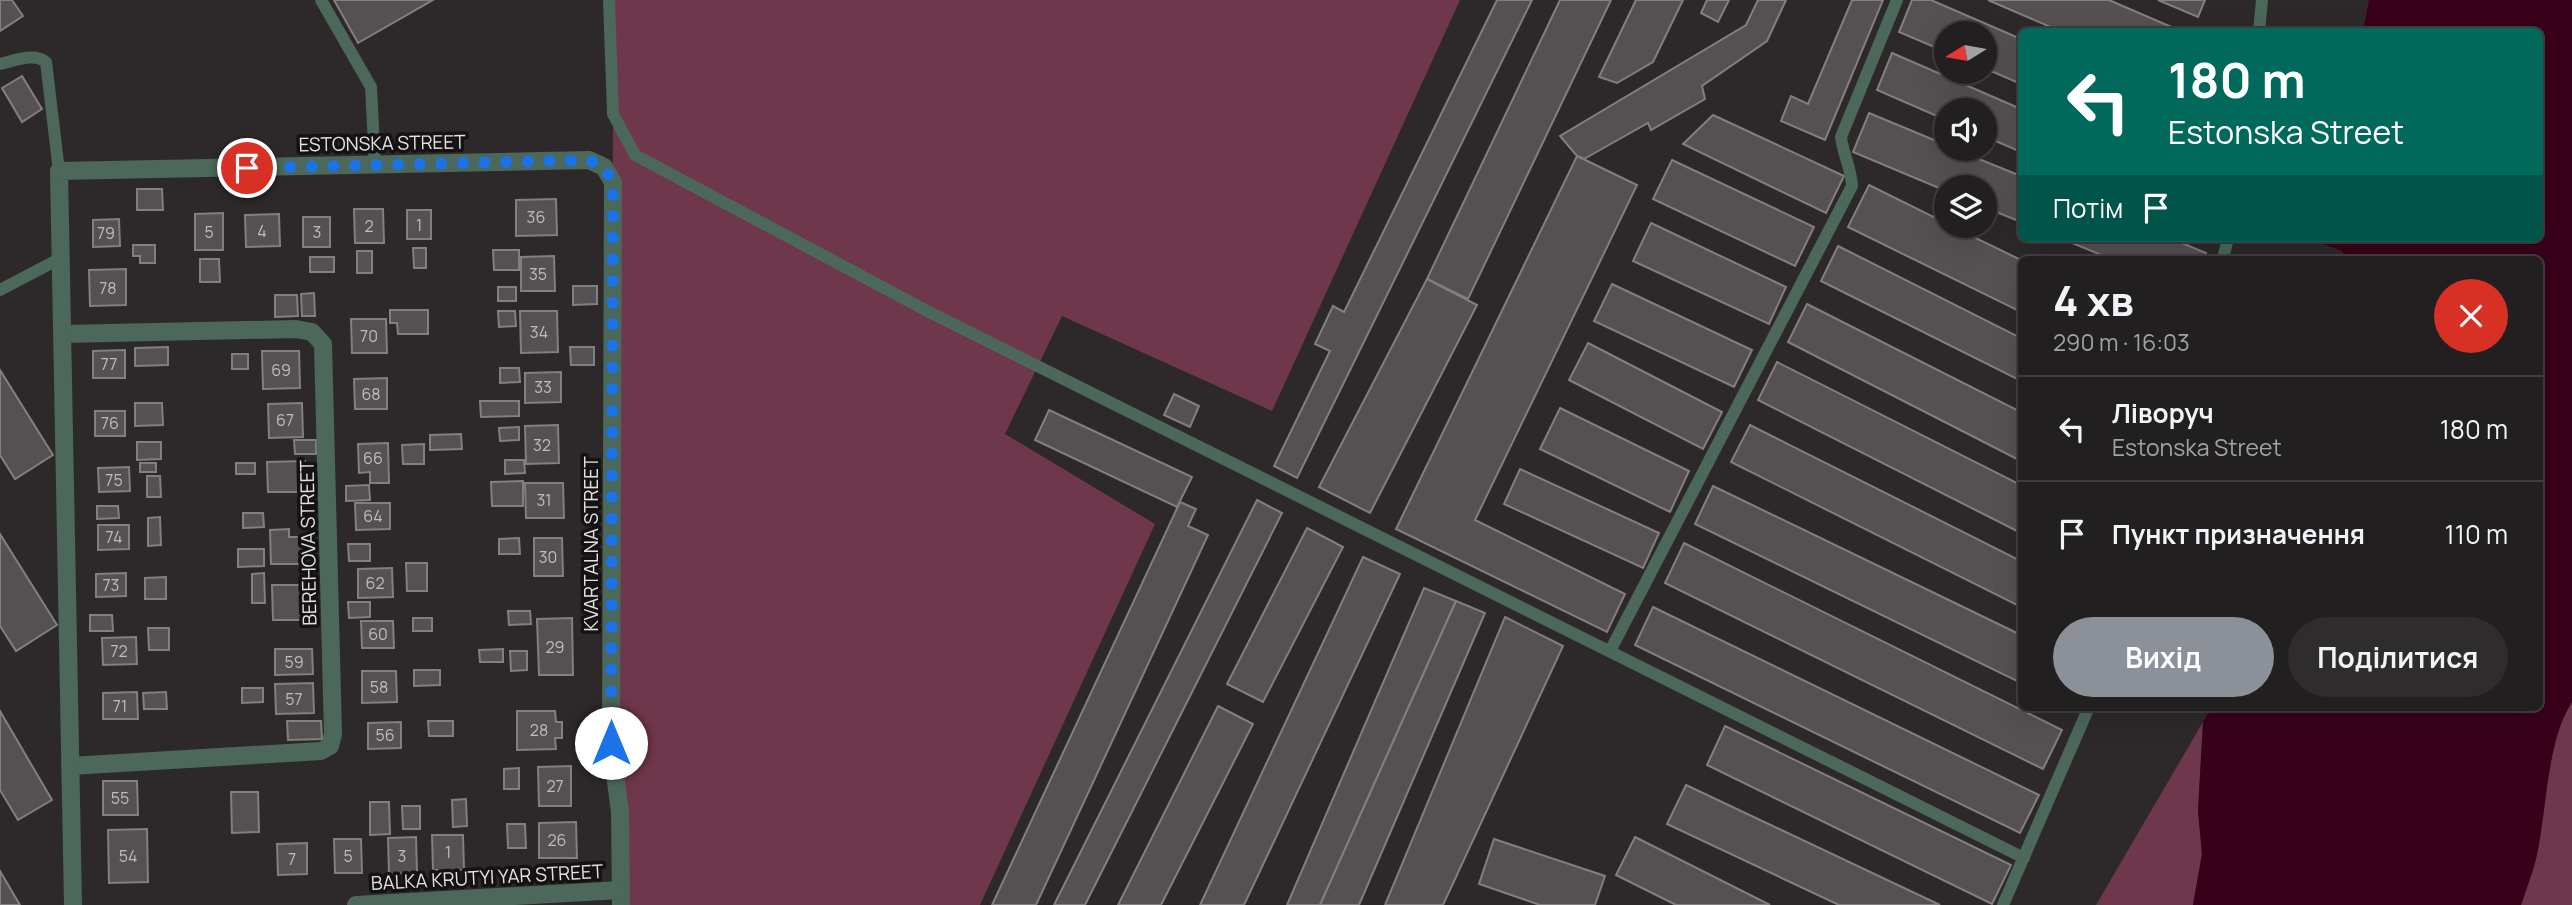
<!DOCTYPE html>
<html lang="uk">
<meta charset="utf-8">
<style>
body{margin:0;font-family:Manrope,sans-serif;background:#2e2c2d;color:#f1f3f6;height:100vh;display:flex;flex-direction:column;font-size:26px;white-space:nowrap}
*{box-sizing:border-box;margin:0}
p{font-size:23px;color:#a2a2a5}
.icon{flex:none;width:38px;height:38px;fill:none;stroke:currentColor;stroke-width:2;stroke-linecap:round;stroke-linejoin:round}
.map{position:relative;flex:1;overflow:hidden}
.sheet{position:absolute;left:2018px;top:256px;width:525px;height:455px;display:flex;flex-direction:column;background:#221f20;border-radius:10px;box-shadow:0 7px 28px #0002,0 0 0 2px #3f3d3e}
.sheet>*{flex:none}
.top-card{position:absolute;left:2018px;top:28px;width:525px;height:214px;border-radius:10px;box-shadow:0 7px 28px #0002,0 0 0 2px #3f3d3e;background:#00695c;color:#fff;overflow:hidden}
.needle{width:46px;rotate:259deg}
.controls{position:absolute;left:1934px;top:21px;display:grid;gap:14px}
.controls a{display:grid;place-items:center;width:63px;height:63px;border-radius:50%;background:#221f20;box-shadow:0 7px 28px #0002,0 0 0 2px #3f3d3e;font-size:35px}
.pin{position:absolute;display:grid;place-items:center;width:60px;height:60px;color:#fff;margin:-30px;border:4px solid #fff;border-radius:50%;box-shadow:0 2px 7px #0007}
.me{position:absolute;width:77px;margin:-38px;rotate:0deg;stroke-linejoin:round;filter:drop-shadow(0 0 5px #0008)}
.turn{display:flex;align-items:center;gap:24px;height:147px;padding:0 35px;font-size:32px}
.turn .icon{width:91px;height:91px;stroke-width:2.5}
.turn b{display:block;font-size:49px;line-height:60px}
.then{display:flex;align-items:center;height:66px;padding:0 35px;background:#0003;gap:14px;font-size:26px}
.round{display:grid;place-items:center;flex:none;width:74px;height:74px;border-radius:37px;background:#2e2c2d}
.overview{display:flex;align-items:center;justify-content:space-between;height:119px;padding:0 35px}
h1{font-size:42px;font-weight:700;line-height:52px}
.primary-button{display:flex;gap:14px;margin-top:auto;padding:14px 35px}
.primary-button a{flex:1;height:80px;border-radius:42px;background:#8c9099;color:#fff;font-size:28px;font-weight:700;line-height:80px;text-align:center}
.primary-button a+a{background:#2e2c2d;color:#f1f3f6}
ul{padding:0;list-style:none}
li{display:flex;align-items:center;gap:21px;height:105px;padding:0 35px;border-top:2px solid #3f3d3e}
li div{flex:1}
li b{display:block;font-size:26px}
li em{font-style:normal}
.map>svg:first-child{display:block}
.green{fill:#6f374b}
.water{fill:#39001a}
.building{fill:#555152;stroke:#837e7f;stroke-width:2}
.lines{fill:none;stroke-linecap:round;stroke-linejoin:round}
.lane{stroke:#4b685a;stroke-width:12}
.street{stroke:#4b685a;stroke-width:18}
.route{stroke:#1a73e8;stroke-width:12;stroke-dasharray:0 21.6}
.labels{text-anchor:middle;dominant-baseline:central;stroke-width:7;stroke-linejoin:round;paint-order:stroke}
.number-label{font-size:16px;fill:#c0bcbd}
.street-label{font-size:19px;fill:#e3e0e1;stroke:#141213}
</style>
<div class="map">
<svg width="2572" height="905" viewBox="0 0 2572 905">
<rect width="100%" height="100%" fill="#2d292a"/>
<g class="green">
<path d="M 609,0 L 1460,0 L 1272,411 L 1062,316 L 1005,434 L 1155,524 L 980,905 L 621,905 L 611,743 L 613,114 Z"/>
<path d="M 2572,702 L 2572,905 L 2521,905 C 2526,890 2532,874 2536,859 C 2547,812 2546,741 2572,702 Z"/>
<path d="M 2203,722 L 2198,811 L 2202,854 L 2193,905 L 2096,905 Z"/>
</g>
<path class="water" d="M 2369,0 L 2572,0 L 2572,702 C 2546,741 2547,812 2536,859 C 2532,874 2526,890 2521,905 L 2193,905 L 2202,854 L 2198,811 L 2203,722 L 2212,707 L 2539,707 L 2539,259 L 2346,259 L 2342,251 L 2309,239 L 2539,238 L 2539,32 L 2363,31 Z"/>
<g class="building">
<path d="M 0,0 L 12,0 L 23,16 L 0,31 Z"/>
<path d="M 334,0 L 433,0 L 358,43 Z"/>
<path d="M 1497,0 L 1532,0 L 1297,478 L 1274,466 L 1330,351 L 1315,344 L 1333,306 L 1344,312 Z"/>
<path d="M 1560,0 L 1611,0 L 1468,299 L 1427,279 Z"/>
<path d="M 1636,0 L 1683,0 L 1653,62 L 1617,83 L 1599,77 Z"/>
<path d="M 1707,0 L 1729,0 L 1718,22 L 1701,13 Z"/>
<path d="M 1758,0 L 1786,0 L 1767,41 L 1702,86 L 1705,99 L 1651,130 L 1648,123 L 1584,159 L 1577,156 L 1560,136 L 1746,25 Z"/>
<path d="M 1852,0 L 1883,0 L 1825,140 L 1781,121 L 1791,96 L 1808,104 Z"/>
<path d="M 1912,0 L 1931,0 L 2021,39 L 2021,84 L 1984,68 L 1984,33 L 1946,33 L 1946,52 L 1899,32 Z"/>
<path d="M 1988,0 L 2109,0 L 2183,32 L 2062,32 Z"/>
<path d="M 2158,0 L 2205,0 L 2198,17 Z"/>
<path d="M 1892,53 L 2021,109 L 2021,152 L 1984,136 L 1984,110 L 1946,110 L 1946,120 L 1877,90 Z"/>
<path d="M 22,76 L 42,109 L 22,122 L 2,88 Z"/>
<path d="M 1869,113 L 1946,145 L 1946,149 L 1954,149 L 2021,176 L 2021,222 L 1984,207 L 1984,187 L 1946,187 L 1946,191 L 1853,152 Z"/>
<path d="M 1713,115 L 1844,176 L 1826,213 L 1683,144 Z"/>
<path d="M 1577,156 L 1637,185 L 1475,520 L 1625,594 L 1607,632 L 1396,529 Z"/>
<path d="M 1672,160 L 1814,227 L 1795,266 L 1653,199 Z"/>
<path d="M 1869,185 L 1946,223 L 1946,226 L 1951,226 L 2021,260 L 2021,312 L 1848,227 Z"/>
<path d="M 137,189 L 162,189 L 163,210 L 137,210 Z"/>
<path d="M 556,199 L 557,235 L 516,236 L 516,200 Z"/>
<path d="M 354,209 L 383,209 L 384,243 L 355,243 Z"/>
<rect x="407" y="210" width="24" height="29"/>
<path d="M 223,213 L 223,250 L 195,250 L 195,214 Z"/>
<path d="M 279,214 L 280,246 L 246,247 L 245,215 Z"/>
<rect x="303" y="217" width="27" height="30"/>
<path d="M 119,219 L 120,246 L 93,247 L 93,220 Z"/>
<path d="M 1651,223 L 1786,287 L 1769,324 L 1633,261 Z"/>
<path d="M 2060,238 L 2170,238 L 2206,253 L 2204,259 L 2111,259 Z"/>
<path d="M 133,245 L 155,245 L 155,263 L 140,263 L 140,256 L 133,256 Z"/>
<path d="M 1838,246 L 2021,338 L 2021,381 L 1821,281 Z"/>
<path d="M 413,248 L 426,248 L 426,268 L 414,268 Z"/>
<path d="M 493,250 L 519,250 L 519,270 L 494,270 Z"/>
<rect x="357" y="251" width="15" height="22"/>
<path d="M 554,256 L 555,291 L 521,291 L 521,257 Z"/>
<rect x="310" y="257" width="24" height="15"/>
<path d="M 200,259 L 219,259 L 220,282 L 200,282 Z"/>
<path d="M 126,269 L 126,305 L 90,306 L 89,270 Z"/>
<path d="M 1427,279 L 1477,305 L 1370,513 L 1319,487 Z"/>
<path d="M 1612,284 L 1752,350 L 1734,387 L 1594,321 Z"/>
<path d="M 573,286 L 597,286 L 597,304 L 573,305 Z"/>
<rect x="498" y="287" width="18" height="14"/>
<path d="M 314,293 L 315,316 L 302,316 L 301,294 Z"/>
<path d="M 275,295 L 297,295 L 298,316 L 275,317 Z"/>
<path d="M 1807,304 L 2021,412 L 2021,461 L 1788,342 Z"/>
<path d="M 390,310 L 428,310 L 428,334 L 398,334 L 397,323 L 390,323 Z"/>
<path d="M 498,311 L 515,311 L 516,326 L 499,327 Z"/>
<path d="M 520,311 L 557,311 L 558,352 L 521,353 Z"/>
<path d="M 351,319 L 386,319 L 387,353 L 352,353 Z"/>
<path d="M 1588,343 L 1722,412 L 1703,449 L 1569,380 Z"/>
<path d="M 168,347 L 168,365 L 135,366 L 135,348 Z"/>
<path d="M 570,347 L 594,347 L 594,365 L 571,365 Z"/>
<path d="M 125,350 L 125,378 L 93,378 L 93,351 Z"/>
<path d="M 262,351 L 299,351 L 300,388 L 263,389 Z"/>
<rect x="232" y="354" width="16" height="15"/>
<path d="M 1777,362 L 2021,485 L 2021,533 L 1758,400 Z"/>
<path d="M 500,368 L 519,368 L 520,382 L 500,383 Z"/>
<path d="M 0,370 L 53,455 L 15,479 L 0,455 Z"/>
<path d="M 561,372 L 561,402 L 525,403 L 525,373 Z"/>
<path d="M 387,378 L 387,409 L 355,409 L 354,379 Z"/>
<path d="M 1174,394 L 1199,406 L 1190,427 L 1164,415 Z"/>
<path d="M 480,401 L 519,401 L 519,416 L 481,417 Z"/>
<path d="M 135,403 L 162,403 L 163,425 L 135,426 Z"/>
<path d="M 302,403 L 303,437 L 269,438 L 268,404 Z"/>
<path d="M 1560,408 L 1689,471 L 1670,512 L 1540,449 Z"/>
<path d="M 1049,410 L 1192,477 L 1177,507 L 1035,440 Z"/>
<rect x="95" y="411" width="30" height="25"/>
<path d="M 558,425 L 559,463 L 526,464 L 525,426 Z"/>
<path d="M 1750,425 L 2021,561 L 2021,607 L 1731,462 Z"/>
<path d="M 519,427 L 519,440 L 500,441 L 499,428 Z"/>
<path d="M 461,434 L 462,449 L 430,450 L 430,435 Z"/>
<path d="M 294,440 L 316,440 L 316,454 L 295,454 Z"/>
<path d="M 137,442 L 161,442 L 161,459 L 137,460 Z"/>
<path d="M 388,443 L 389,483 L 370,483 L 370,472 L 359,473 L 358,444 Z"/>
<path d="M 424,444 L 424,464 L 403,464 L 402,445 Z"/>
<path d="M 505,460 L 524,460 L 525,473 L 505,474 Z"/>
<path d="M 305,461 L 305,492 L 268,492 L 267,462 Z"/>
<rect x="140" y="463" width="16" height="9"/>
<rect x="236" y="463" width="19" height="11"/>
<path d="M 129,467 L 130,491 L 99,492 L 98,468 Z"/>
<path d="M 1520,469 L 1659,533 L 1643,568 L 1504,504 Z"/>
<path d="M 147,476 L 160,476 L 161,497 L 147,497 Z"/>
<path d="M 523,481 L 523,506 L 492,506 L 491,482 Z"/>
<path d="M 525,483 L 563,483 L 564,518 L 526,518 Z"/>
<path d="M 369,485 L 370,500 L 346,501 L 346,486 Z"/>
<path d="M 1713,486 L 2021,635 L 2021,683 L 1695,524 Z"/>
<path d="M 1257,500 L 1282,513 L 1085,905 L 1054,905 Z"/>
<path d="M 1180,502 L 1196,509 L 1188,526 L 1208,535 L 1036,905 L 992,905 Z"/>
<path d="M 355,503 L 390,503 L 390,529 L 356,530 Z"/>
<path d="M 97,506 L 118,506 L 119,518 L 97,519 Z"/>
<path d="M 243,513 L 263,513 L 264,527 L 243,528 Z"/>
<path d="M 160,517 L 161,545 L 148,546 L 148,518 Z"/>
<path d="M 98,525 L 129,525 L 129,549 L 98,550 Z"/>
<path d="M 1307,528 L 1343,547 L 1263,702 L 1227,684 Z"/>
<path d="M 289,529 L 289,537 L 304,537 L 304,564 L 271,564 L 270,530 Z"/>
<path d="M 0,534 L 57,625 L 16,651 L 0,626 Z"/>
<path d="M 519,538 L 520,554 L 499,554 L 499,539 Z"/>
<path d="M 534,538 L 562,538 L 563,576 L 534,576 Z"/>
<path d="M 1684,543 L 2062,730 L 2043,769 L 1665,583 Z"/>
<path d="M 348,544 L 370,544 L 370,561 L 349,561 Z"/>
<path d="M 238,549 L 264,549 L 264,566 L 238,567 Z"/>
<path d="M 1363,557 L 1400,574 L 1244,905 L 1200,905 Z"/>
<path d="M 406,563 L 427,563 L 427,591 L 407,591 Z"/>
<path d="M 392,568 L 393,597 L 358,598 L 358,569 Z"/>
<path d="M 126,573 L 126,596 L 96,597 L 96,574 Z"/>
<path d="M 264,573 L 265,603 L 252,603 L 252,574 Z"/>
<path d="M 166,577 L 166,599 L 145,599 L 145,578 Z"/>
<path d="M 272,585 L 307,585 L 308,620 L 273,620 Z"/>
<path d="M 1424,588 L 1456,601 L 1320,905 L 1287,905 Z"/>
<path d="M 1456,601 L 1485,613 L 1359,905 L 1320,905 Z"/>
<path d="M 348,602 L 370,602 L 370,617 L 349,618 Z"/>
<path d="M 1653,607 L 2039,795 L 2020,833 L 1635,645 Z"/>
<path d="M 508,611 L 530,611 L 531,624 L 509,625 Z"/>
<path d="M 90,615 L 112,615 L 113,631 L 90,631 Z"/>
<path d="M 1505,617 L 1563,646 L 1443,905 L 1385,905 Z"/>
<rect x="413" y="618" width="19" height="13"/>
<path d="M 572,618 L 573,675 L 539,675 L 537,619 Z"/>
<path d="M 361,621 L 393,621 L 394,648 L 362,648 Z"/>
<path d="M 148,628 L 169,628 L 169,650 L 149,650 Z"/>
<path d="M 136,637 L 137,664 L 103,665 L 102,638 Z"/>
<path d="M 275,649 L 312,649 L 313,674 L 275,675 Z"/>
<path d="M 503,649 L 503,662 L 480,662 L 479,650 Z"/>
<path d="M 510,651 L 527,651 L 527,670 L 511,671 Z"/>
<path d="M 414,670 L 440,670 L 440,685 L 414,686 Z"/>
<path d="M 362,671 L 396,671 L 397,702 L 362,703 Z"/>
<path d="M 313,683 L 314,713 L 276,714 L 275,684 Z"/>
<path d="M 242,688 L 263,688 L 263,702 L 242,703 Z"/>
<path d="M 137,692 L 138,719 L 103,719 L 103,693 Z"/>
<path d="M 166,692 L 167,709 L 144,709 L 143,693 Z"/>
<path d="M 1218,706 L 1253,724 L 1161,905 L 1118,905 Z"/>
<path d="M 0,711 L 52,800 L 18,820 L 0,790 Z"/>
<path d="M 517,711 L 555,711 L 556,722 L 562,722 L 562,738 L 555,738 L 556,749 L 517,750 Z"/>
<path d="M 287,721 L 321,721 L 322,739 L 288,740 Z"/>
<path d="M 428,721 L 453,721 L 453,736 L 429,736 Z"/>
<path d="M 401,722 L 401,748 L 368,749 L 368,723 Z"/>
<path d="M 1725,726 L 2011,865 L 1992,904 L 1707,765 Z"/>
<path d="M 571,766 L 571,806 L 539,806 L 538,767 Z"/>
<path d="M 519,768 L 519,789 L 504,789 L 504,769 Z"/>
<path d="M 103,781 L 137,781 L 138,815 L 103,815 Z"/>
<path d="M 1686,785 L 1940,905 L 1839,905 L 1667,824 Z"/>
<path d="M 231,792 L 258,792 L 259,832 L 232,833 Z"/>
<path d="M 466,799 L 467,826 L 453,827 L 452,800 Z"/>
<path d="M 370,802 L 389,802 L 390,834 L 370,835 Z"/>
<path d="M 402,806 L 420,806 L 420,829 L 403,829 Z"/>
<path d="M 576,822 L 577,858 L 539,858 L 539,823 Z"/>
<path d="M 507,824 L 525,824 L 526,848 L 508,848 Z"/>
<path d="M 147,829 L 148,882 L 109,883 L 108,830 Z"/>
<path d="M 432,835 L 463,835 L 464,870 L 433,870 Z"/>
<path d="M 416,837 L 417,873 L 389,874 L 388,838 Z"/>
<path d="M 1635,837 L 1770,905 L 1676,905 L 1616,875 Z"/>
<path d="M 334,839 L 361,839 L 362,873 L 335,873 Z"/>
<path d="M 1494,839 L 1605,876 L 1595,905 L 1540,905 L 1479,884 Z"/>
<path d="M 307,843 L 307,874 L 278,875 L 277,844 Z"/>
<path d="M 0,871 L 20,905 L 0,905 Z"/>
</g>
<g class="lines">
<g class="lane">
<path d="M 321,0 L 371,87 L 375,165"/>
<path d="M 609,0 L 613,114 L 635,155 L 931,313 L 2024,858"/>
<path d="M 2259,32 L 2262,0"/>
<path d="M 0,64 C 14,61 34,52 46,62 L 59,171"/>
<path d="M 2223,259 L 2228,238"/>
<path d="M 0,290 L 61,258"/>
<path d="M 1610,651 L 1852,186 C 1851,168 1843,154 1841,137 L 1897,0"/>
<path d="M 2003,905 L 2089,707"/>
</g>
<g class="street">
<path d="M 63,334 L 296,329 L 312,332 L 323,344 L 333,734 L 330,746 L 321,751 L 70,766"/>
<path d="M 73,905 L 59,171 L 589,160 L 604,167 L 613,182 L 611,743 L 620,812 L 621,905"/>
<path d="M 356,905 L 621,890"/>
</g>
</g>
<g class="lines">
<path class="route" d="M 247,168 L 589,160 L 604,167 L 613,182 L 611,743"/>
</g>
<g class="labels">
<g class="number-label">
<text x="536" y="217">36</text>
<text x="419" y="225">1</text>
<text x="369" y="226">2</text>
<text x="262" y="231">4</text>
<text x="209" y="232">5</text>
<text x="317" y="232">3</text>
<text x="106" y="233">79</text>
<text x="538" y="274">35</text>
<text x="108" y="288">78</text>
<text x="539" y="332">34</text>
<text x="369" y="336">70</text>
<text x="109" y="364">77</text>
<text x="281" y="370">69</text>
<text x="543" y="387">33</text>
<text x="371" y="394">68</text>
<text x="285" y="420">67</text>
<text x="110" y="423">76</text>
<text x="542" y="445">32</text>
<text x="373" y="458">66</text>
<text x="114" y="480">75</text>
<text x="544" y="500">31</text>
<text x="373" y="516">64</text>
<text x="114" y="537">74</text>
<text x="548" y="557">30</text>
<text x="375" y="583">62</text>
<text x="111" y="585">73</text>
<text x="378" y="634">60</text>
<text x="555" y="647">29</text>
<text x="119" y="651">72</text>
<text x="294" y="662">59</text>
<text x="379" y="687">58</text>
<text x="294" y="699">57</text>
<text x="120" y="706">71</text>
<text x="539" y="730">28</text>
<text x="385" y="735">56</text>
<text x="555" y="786">27</text>
<text x="120" y="798">55</text>
<text x="557" y="840">26</text>
<text x="448" y="852">1</text>
<text x="128" y="856">54</text>
<text x="348" y="856">5</text>
<text x="402" y="856">3</text>
<text x="292" y="859">7</text>
</g>
<g class="street-label">
<text transform="translate(382 143) rotate(-1)">ESTONSKA STREET</text>
<text transform="translate(308 543) rotate(-91)">BEREHOVA STREET</text>
<text transform="translate(591 544) rotate(-90)">KVARTALNA STREET</text>
<text transform="translate(487 877) rotate(-3)">BALKA KRUTYI YAR STREET</text>
</g>
</g>
</svg>
<div class="controls">
<a><svg class="needle" viewBox="-14 -14 28 28"><path d="M0-13l5 13h-10z" fill="#e53935"/><path d="M0 13l5-13h-10z" fill="#a2a2a5"/></svg></a>
<a><svg class="icon" aria-label="sound" viewBox="0 0 24 24"><path d="M4 9h4l5-4v14l-5-4H4zM17 9q2 3 0 6"/></svg></a>
<a><svg class="icon" aria-label="layers" viewBox="0 0 24 24"><path d="M12 4l9 5-9 5-9-5zM3 14l9 5 9-5"/></svg></a>
</div>
<div class="pin" style="left:247px;top:168px;background:#d93025"><svg class="icon" aria-label="arrive" viewBox="0 0 24 24"><path d="M6 21V4h12l-3 4 3 4H6"/></svg></div>
<svg class="me" style="left:611px;top:743px" viewBox="-20 -20 40 40"><circle r="19" fill="#fff"/><path d="M0-13L10 11 0 6-10 11z" fill="#1a73e8"/></svg>
<div class="top-card">
<div class="turn"><svg class="icon" aria-label="left" viewBox="0 0 24 24"><path d="M17 20v-9H6M10 6l-5 5 5 5"/></svg><div><b>180 m</b>Estonska Street</div></div>
<div class="then">Потім<svg class="icon" aria-label="arrive" viewBox="0 0 24 24"><path d="M6 21V4h12l-3 4 3 4H6"/></svg></div>
</div>
<section class="sheet">
<div class="overview"><div><h1>4 хв</h1><p>290 m · 16:03</p></div><a class="round" style="background:#d93025;color:#fff"><svg class="icon" aria-label="close" viewBox="0 0 24 24"><path d="M6 6l12 12M18 6L6 18"/></svg></a></div>
<ul>
<li><svg class="icon" aria-label="left" viewBox="0 0 24 24"><path d="M17 20v-9H6M10 6l-5 5 5 5"/></svg><div><b>Ліворуч</b><p>Estonska Street</p></div><em>180 m</em></li>
<li><svg class="icon" aria-label="arrive" viewBox="0 0 24 24"><path d="M6 21V4h12l-3 4 3 4H6"/></svg><div><b>Пункт призначення</b></div><em>110 m</em></li>
</ul>
<div class="primary-button"><a>Вихід</a><a>Поділитися</a></div>
</section>
</div>
